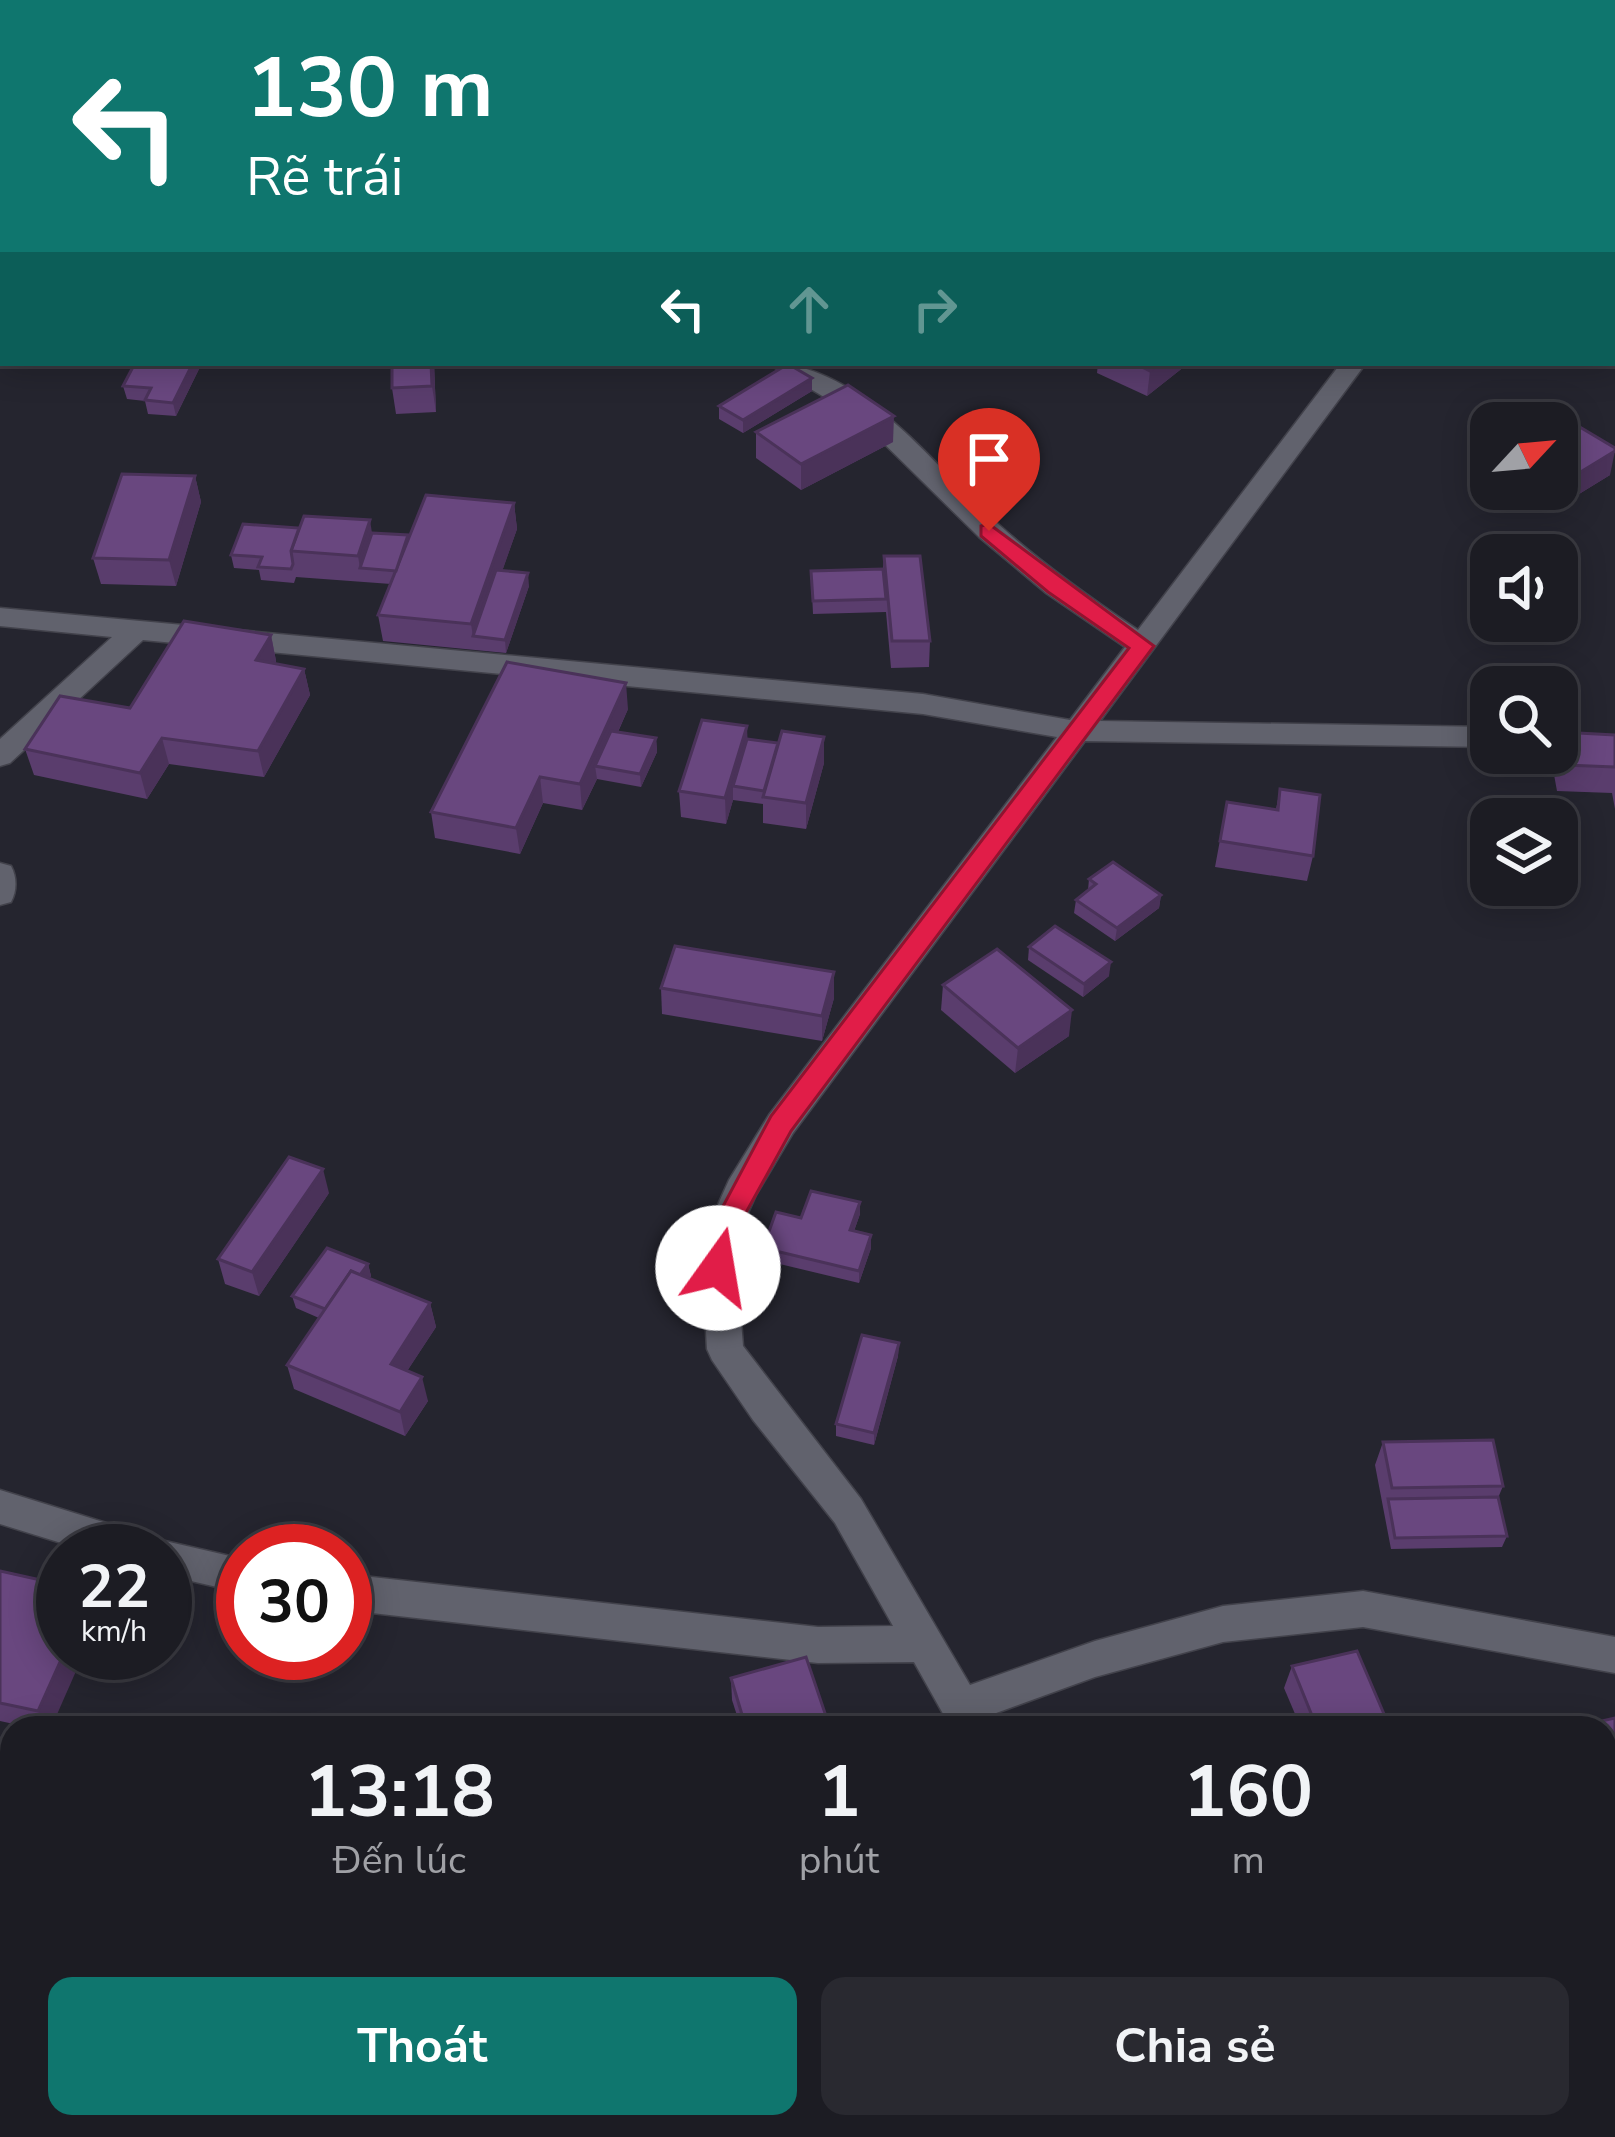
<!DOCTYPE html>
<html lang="vi">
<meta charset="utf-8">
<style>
body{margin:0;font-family:"Nunito Sans",sans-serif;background:#292930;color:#f1f3f6;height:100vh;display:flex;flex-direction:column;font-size:45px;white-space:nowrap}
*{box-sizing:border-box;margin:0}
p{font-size:39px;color:#a0a1a6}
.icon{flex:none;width:66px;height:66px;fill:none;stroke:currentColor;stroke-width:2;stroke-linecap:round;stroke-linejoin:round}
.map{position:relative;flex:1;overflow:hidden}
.panel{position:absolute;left:0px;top:1716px;width:1617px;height:423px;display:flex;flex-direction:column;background:#1c1c23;border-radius:36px 36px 0 0;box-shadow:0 6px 30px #0003,0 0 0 3px #3a3a41}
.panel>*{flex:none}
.hud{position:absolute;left:0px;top:0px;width:1617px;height:366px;box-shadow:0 6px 30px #0003,0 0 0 3px #3a3a41;background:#0f766e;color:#fff;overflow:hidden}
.needle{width:78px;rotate:64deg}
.buttons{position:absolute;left:1470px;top:402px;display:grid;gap:24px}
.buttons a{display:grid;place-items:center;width:108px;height:108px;border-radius:24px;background:#1c1c23;box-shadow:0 6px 30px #0003,0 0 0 3px #3a3a41;font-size:60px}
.speed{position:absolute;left:36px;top:1524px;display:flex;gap:24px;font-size:60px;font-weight:700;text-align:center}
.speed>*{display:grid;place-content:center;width:156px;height:156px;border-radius:50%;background:#1c1c23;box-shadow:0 6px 30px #0003,0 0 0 3px #3a3a41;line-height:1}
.speed small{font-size:30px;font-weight:400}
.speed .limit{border:18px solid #d22;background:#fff;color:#111}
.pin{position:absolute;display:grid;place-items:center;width:102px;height:102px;color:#fff;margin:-123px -51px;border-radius:50% 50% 50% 0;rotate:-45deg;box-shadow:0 0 12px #0007}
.pin .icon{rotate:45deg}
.me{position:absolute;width:132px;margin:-66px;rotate:13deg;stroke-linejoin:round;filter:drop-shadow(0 0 9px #0008)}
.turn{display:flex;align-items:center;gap:42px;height:252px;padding:0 48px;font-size:54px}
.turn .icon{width:156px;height:156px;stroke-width:2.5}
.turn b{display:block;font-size:84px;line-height:102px}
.lanes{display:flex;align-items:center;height:114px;padding:0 48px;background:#0003;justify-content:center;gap:60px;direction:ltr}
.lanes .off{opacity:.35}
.eta{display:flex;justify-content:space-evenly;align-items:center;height:204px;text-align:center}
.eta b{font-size:72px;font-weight:700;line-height:84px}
.cta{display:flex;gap:24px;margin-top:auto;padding:24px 48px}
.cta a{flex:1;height:138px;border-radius:24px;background:#0f766e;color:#fff;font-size:48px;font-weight:700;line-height:138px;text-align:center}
.cta a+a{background:#292930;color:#f1f3f6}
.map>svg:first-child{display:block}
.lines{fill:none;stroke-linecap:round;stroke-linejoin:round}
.minor-casing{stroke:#42424b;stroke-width:3}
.minor{fill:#61626d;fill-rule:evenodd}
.wall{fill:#5a3d6d}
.shaded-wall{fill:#4a3259}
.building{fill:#69477f;stroke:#4a3259;stroke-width:3}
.route{fill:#e11d48;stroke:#92132f;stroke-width:3}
</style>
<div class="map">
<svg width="1615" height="2137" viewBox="0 0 1615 2137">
<rect width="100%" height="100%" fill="#25252f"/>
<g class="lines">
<defs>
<g id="minor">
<rect x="708" y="0" width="20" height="3"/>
<rect x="0" y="207" width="3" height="14"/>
<rect x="1614" y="307" width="1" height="14"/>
<path d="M 767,363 C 861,363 932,465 997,523 C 1041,563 1089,597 1138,630 L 1341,363 L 1366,363 L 1100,721 L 1491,727 L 1491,747 L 1085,741 L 793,1133 L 756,1195 L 735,1242 L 743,1346 L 861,1499 L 970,1685 L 1095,1641 L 1223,1606 L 1363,1591 L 1615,1637 L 1615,1673 L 1363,1627 L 1223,1642 L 1095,1677 L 988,1716 L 993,1728 L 951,1728 L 914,1662 L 818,1663 L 345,1610 L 345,1574 L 818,1627 L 893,1626 L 835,1523 L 753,1420 L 712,1360 L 707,1349 L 701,1242 L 729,1180 L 769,1115 L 1057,737 L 923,714 L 143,640 L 10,763 L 0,766 L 0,739 L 112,637 L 0,626 L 0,608 L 923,694 L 1070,720 L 1125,647 L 1046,593 L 979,537 L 856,416 Z"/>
<path d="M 0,863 L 11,866 C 17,877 17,891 11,902 L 0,905 Z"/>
<path d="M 0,1490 L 142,1534 L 158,1543 L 165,1541 L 243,1559 L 243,1593 L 165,1575 L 165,1551 L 87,1551 L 0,1524 Z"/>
<path d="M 1117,2127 L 1163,2127 L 1167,2137 L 1121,2137 Z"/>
</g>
</defs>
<use href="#minor" class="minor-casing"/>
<use href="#minor" class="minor"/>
</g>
<g class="wall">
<path d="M 86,0 L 134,0 L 135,3 L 91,3 Z"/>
<path d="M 160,0 L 212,0 L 205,3 L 166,3 Z"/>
<path d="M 135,363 L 198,363 L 199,369 L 176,416 L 148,414 L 145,401 L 127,399 L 123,386 Z"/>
<path d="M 392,363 L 434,363 L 436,412 L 396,414 L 392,388 Z"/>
<path d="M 1098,363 L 1186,363 L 1185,366 L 1147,396 L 1097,373 Z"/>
<path d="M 812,378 L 812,391 L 743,433 L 719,419 L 719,406 Z"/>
<path d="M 1557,427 L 1610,475 L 1566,502 L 1546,489 L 1557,489 Z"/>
<path d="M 756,432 L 893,442 L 801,490 L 756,458 Z"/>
<path d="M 195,476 L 201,502 L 176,586 L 101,584 L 93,558 Z"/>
<path d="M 514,503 L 517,529 L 502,571 L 529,586 L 506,653 L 383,641 L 378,615 L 391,584 L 296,577 L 294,583 L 261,580 L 259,570 L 234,568 L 231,555 L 372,533 L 408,535 Z"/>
<path d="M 884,556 L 930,641 L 929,667 L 891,668 L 886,612 L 813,614 L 811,571 L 883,569 Z"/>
<path d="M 271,635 L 276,661 L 275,664 L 304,669 L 310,695 L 264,777 L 169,764 L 147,799 L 34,775 L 25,749 L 130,708 Z"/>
<path d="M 628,709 L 618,732 L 656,738 L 657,752 L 641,787 L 597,779 L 582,810 L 543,803 L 520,854 L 435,838 L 431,812 Z"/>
<path d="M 747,726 L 747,739 L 824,763 L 806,829 L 763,823 L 763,804 L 733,800 L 726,824 L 681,817 L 679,791 Z"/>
<path d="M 1560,732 L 1615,735 L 1615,809 L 1612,793 L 1557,791 L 1551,758 L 1553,753 L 1557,753 L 1557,740 Z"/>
<path d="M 1280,789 L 1313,856 L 1307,881 L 1215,867 L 1227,802 L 1276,809 Z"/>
<path d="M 1089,879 L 1161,895 L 1159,908 L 1115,941 L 1074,913 L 1076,900 L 1088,890 Z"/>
<path d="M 1029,947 L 1109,976 L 1083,997 L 1028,960 Z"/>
<path d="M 834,972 L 834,998 L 822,1041 L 662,1014 L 661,988 Z"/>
<path d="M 943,985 L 1069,1036 L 1015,1073 L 941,1010 Z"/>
<path d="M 329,1193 L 259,1296 L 225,1284 L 218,1259 Z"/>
<path d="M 860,1202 L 860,1214 L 854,1231 L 871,1248 L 859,1283 L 763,1260 L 763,1248 L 801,1218 Z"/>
<path d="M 368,1264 L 371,1276 L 369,1279 L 430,1303 L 436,1327 L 407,1371 L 428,1401 L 405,1436 L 294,1389 L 287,1365 L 319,1318 L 296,1308 L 292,1296 Z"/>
<path d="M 899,1343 L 898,1356 L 874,1445 L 836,1436 L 836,1424 Z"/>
<path d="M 1383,1442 L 1503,1486 L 1498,1498 L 1507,1536 L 1502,1547 L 1391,1549 L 1375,1465 Z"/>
<path d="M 0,1571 L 51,1728 L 32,1728 L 0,1721 Z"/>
<path d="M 1292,1666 L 1390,1728 L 1301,1728 L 1284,1688 Z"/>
<path d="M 731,1678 L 830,1728 L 741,1728 L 732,1700 Z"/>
<path d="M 1615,1978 L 1615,2073 L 1605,2058 L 1605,1983 Z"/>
</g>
<g class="shaded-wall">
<path d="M 3,0 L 7,0 L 8,3 L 3,3 L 3,31 L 0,34 L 0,3 Z"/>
<path d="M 180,0 L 212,0 L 205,3 L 181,3 Z"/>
<path d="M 193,363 L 198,363 L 199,369 L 176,416 L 173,403 Z"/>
<path d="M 431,363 L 434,363 L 436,412 L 432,386 Z"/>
<path d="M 1160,363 L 1186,363 L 1185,366 L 1147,396 L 1150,371 Z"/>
<path d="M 812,378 L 812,391 L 743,433 L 743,420 Z"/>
<path d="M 894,416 L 893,442 L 801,490 L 801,464 Z"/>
<path d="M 1615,451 L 1610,475 L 1566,502 L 1574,476 Z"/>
<path d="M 195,476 L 201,502 L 176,586 L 169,560 Z"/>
<path d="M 514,503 L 517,529 L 479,637 L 473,636 L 471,624 Z"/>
<path d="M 370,520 L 374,546 L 360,568 L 358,556 Z"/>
<path d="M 528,573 L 529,586 L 506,653 L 505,640 Z"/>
<path d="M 271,635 L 276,661 L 262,686 L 256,660 Z"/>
<path d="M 304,669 L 310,695 L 264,777 L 258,751 Z"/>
<path d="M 626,683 L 628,709 L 602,767 L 595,766 L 597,779 L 582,810 L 580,784 Z"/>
<path d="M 747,726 L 748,752 L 733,786 L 733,800 L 726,824 L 725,798 Z"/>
<path d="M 824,737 L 824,763 L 806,829 L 806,803 Z"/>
<path d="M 162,738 L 169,764 L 147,799 L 140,773 Z"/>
<path d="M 656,738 L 657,752 L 641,787 L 640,774 Z"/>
<path d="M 540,777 L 543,803 L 520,854 L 516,828 Z"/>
<path d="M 1161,895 L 1159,908 L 1115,941 L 1117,928 Z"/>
<path d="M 1111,962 L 1109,976 L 1083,997 L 1084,984 Z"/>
<path d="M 834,972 L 834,998 L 822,1041 L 822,1016 Z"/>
<path d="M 1072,1010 L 1069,1036 L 1015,1073 L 1018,1048 Z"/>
<path d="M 323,1169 L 329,1193 L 259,1296 L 252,1272 Z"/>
<path d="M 860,1202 L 860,1214 L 850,1242 L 850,1230 Z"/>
<path d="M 871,1235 L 871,1248 L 859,1283 L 859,1271 Z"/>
<path d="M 368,1264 L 371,1276 L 337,1325 L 333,1313 Z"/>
<path d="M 430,1303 L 436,1327 L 396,1388 L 391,1364 Z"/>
<path d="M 899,1343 L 898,1356 L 874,1445 L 874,1433 Z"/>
<path d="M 422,1377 L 428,1401 L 405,1436 L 400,1412 Z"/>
<path d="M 64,1653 L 84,1653 L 51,1728 L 47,1728 L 38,1711 Z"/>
<path d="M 1615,1807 L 1615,1825 L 1605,1827 L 1605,1813 L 1607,1809 Z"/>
</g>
<g class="building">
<path d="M 593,0 L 690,0 L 690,3 L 592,3 Z"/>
<path d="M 794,0 L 834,0 L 834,3 L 793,3 Z"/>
<path d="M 895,0 L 956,0 L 969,3 L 893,3 Z"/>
<path d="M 3,85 L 3,116 L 0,117 L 0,87 Z"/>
<path d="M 135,363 L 193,363 L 173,403 L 145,400 L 151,388 L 123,386 Z"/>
<path d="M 392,363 L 431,363 L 432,386 L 392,388 Z"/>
<path d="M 1134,363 L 1160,363 L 1150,371 Z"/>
<path d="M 788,364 L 812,378 L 743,420 L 719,406 Z"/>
<path d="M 848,385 L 894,416 L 801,464 L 756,432 Z"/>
<path d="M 1568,420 L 1615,448 L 1615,451 L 1574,476 L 1557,465 L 1557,427 Z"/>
<path d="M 122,474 L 195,476 L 169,560 L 93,558 Z"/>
<path d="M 426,495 L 514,503 L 471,624 L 378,615 Z"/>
<path d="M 304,516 L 370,520 L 358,556 L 291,551 Z"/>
<path d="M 243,524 L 299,528 L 291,551 L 293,564 L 291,569 L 258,567 L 262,557 L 231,555 Z"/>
<path d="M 372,533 L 408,535 L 396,571 L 360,568 Z"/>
<path d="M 884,556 L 920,556 L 930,641 L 892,641 Z"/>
<path d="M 883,569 L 886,599 L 813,601 L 811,571 Z"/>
<path d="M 496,570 L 528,573 L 505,640 L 473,636 Z"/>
<path d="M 184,621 L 271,635 L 256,660 L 304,669 L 258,751 L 162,738 L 140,773 L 25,749 L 60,696 L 130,708 Z"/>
<path d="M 507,662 L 626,683 L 580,784 L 540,777 L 516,828 L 431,812 Z"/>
<path d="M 702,720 L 747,726 L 725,798 L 679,791 Z"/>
<path d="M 611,731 L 656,738 L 640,774 L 595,766 Z"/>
<path d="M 782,731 L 824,737 L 806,803 L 763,797 Z"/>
<path d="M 1560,732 L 1615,735 L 1615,767 L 1565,765 Z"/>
<path d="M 747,739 L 778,743 L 764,791 L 733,786 Z"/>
<path d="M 1280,789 L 1320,795 L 1313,856 L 1220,841 L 1227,802 L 1278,810 Z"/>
<path d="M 1113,862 L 1161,895 L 1117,928 L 1076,900 L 1096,884 L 1089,879 Z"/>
<path d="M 1055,926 L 1111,962 L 1084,984 L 1029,947 Z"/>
<path d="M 675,946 L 834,972 L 822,1016 L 661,988 Z"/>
<path d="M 997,949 L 1072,1010 L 1018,1048 L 943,985 Z"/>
<path d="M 289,1157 L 323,1169 L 252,1272 L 218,1259 Z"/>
<path d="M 811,1191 L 860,1202 L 850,1230 L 871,1235 L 859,1271 L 763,1248 L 776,1212 L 801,1218 Z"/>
<path d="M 327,1248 L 368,1264 L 360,1275 L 351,1271 L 325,1309 L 292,1296 Z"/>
<path d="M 351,1271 L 430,1303 L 391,1364 L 422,1377 L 400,1412 L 287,1365 Z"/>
<path d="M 862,1335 L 899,1343 L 874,1433 L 836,1424 Z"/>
<path d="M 1493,1440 L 1503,1486 L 1392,1488 L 1383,1442 Z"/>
<path d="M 1498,1497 L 1507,1536 L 1395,1538 L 1388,1499 Z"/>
<path d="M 0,1571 L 63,1585 L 64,1653 L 38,1711 L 0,1703 Z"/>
<path d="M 1357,1651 L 1390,1728 L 1317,1728 L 1292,1666 Z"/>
<path d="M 806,1657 L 830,1728 L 746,1728 L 731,1678 Z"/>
<path d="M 1615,1718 L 1615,1807 L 1607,1809 L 1605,1805 L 1605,1728 L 1571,1728 Z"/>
<path d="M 1615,1978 L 1615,2035 L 1605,2021 L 1605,1983 Z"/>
</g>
<path class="route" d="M 989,524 L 1154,646 L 791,1131 L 743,1218 L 733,1242 L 729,1276 L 708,1276 L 704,1242 L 771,1116 L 1129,648 L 1048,592 L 981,536 L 981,526 Z"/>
</svg>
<div class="buttons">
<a><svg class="needle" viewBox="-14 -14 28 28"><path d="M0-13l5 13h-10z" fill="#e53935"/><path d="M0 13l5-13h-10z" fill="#a0a1a6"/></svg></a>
<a><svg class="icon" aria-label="sound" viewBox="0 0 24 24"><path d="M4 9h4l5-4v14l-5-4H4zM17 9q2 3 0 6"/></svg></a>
<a><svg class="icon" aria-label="search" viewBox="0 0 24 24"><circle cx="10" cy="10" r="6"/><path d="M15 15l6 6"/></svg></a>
<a><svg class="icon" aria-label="layers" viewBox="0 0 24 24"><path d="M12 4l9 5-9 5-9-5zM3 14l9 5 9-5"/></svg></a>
</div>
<div class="speed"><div>22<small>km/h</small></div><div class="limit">30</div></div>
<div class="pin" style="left:989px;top:531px;background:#d93025"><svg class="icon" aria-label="arrive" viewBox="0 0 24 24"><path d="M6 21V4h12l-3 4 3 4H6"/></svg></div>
<svg class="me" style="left:718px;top:1268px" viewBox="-20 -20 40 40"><circle r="19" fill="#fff"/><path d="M0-13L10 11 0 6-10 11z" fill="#e11d48"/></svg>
<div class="hud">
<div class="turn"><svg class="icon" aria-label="left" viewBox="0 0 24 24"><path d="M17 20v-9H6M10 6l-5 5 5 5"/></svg><div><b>130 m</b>Rẽ trái</div></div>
<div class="lanes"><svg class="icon" aria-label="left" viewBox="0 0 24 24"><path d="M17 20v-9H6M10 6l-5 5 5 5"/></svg><svg class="icon off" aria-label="ahead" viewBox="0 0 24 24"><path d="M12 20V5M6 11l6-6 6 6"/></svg><svg class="icon off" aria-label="right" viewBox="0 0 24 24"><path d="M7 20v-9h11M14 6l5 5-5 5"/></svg></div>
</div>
<section class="panel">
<div class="eta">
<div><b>13:18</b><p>Đến lúc</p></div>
<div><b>1</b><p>phút</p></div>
<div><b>160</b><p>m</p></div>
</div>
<div class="cta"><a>Thoát</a><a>Chia sẻ</a></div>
</section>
</div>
